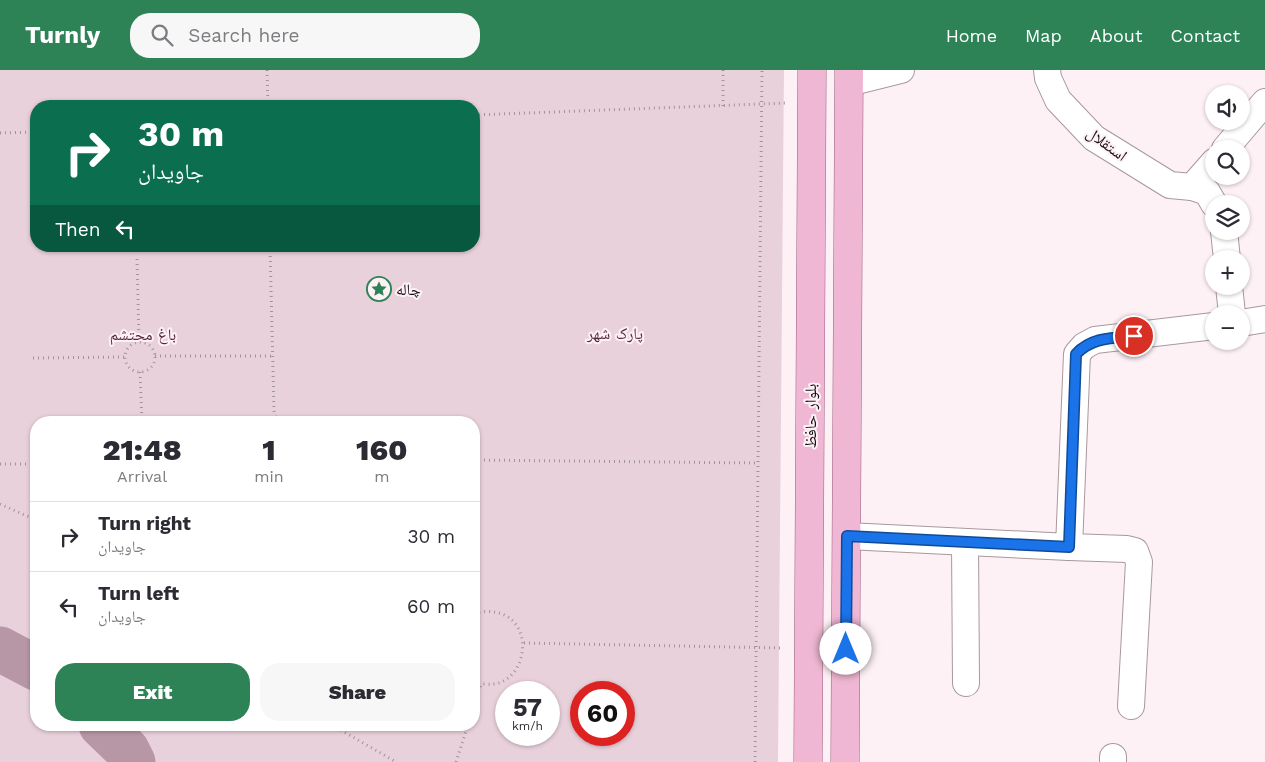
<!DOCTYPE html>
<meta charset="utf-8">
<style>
body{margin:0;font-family:"Work Sans","Noto Naskh Arabic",sans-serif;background:#f7f7f7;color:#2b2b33;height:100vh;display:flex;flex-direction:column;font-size:19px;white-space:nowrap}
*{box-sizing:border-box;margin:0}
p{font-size:16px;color:#7c7c81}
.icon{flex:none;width:28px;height:28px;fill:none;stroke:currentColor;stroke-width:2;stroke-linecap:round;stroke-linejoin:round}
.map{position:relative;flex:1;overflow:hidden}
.sheet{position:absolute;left:30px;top:346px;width:450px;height:315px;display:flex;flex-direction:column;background:#fff;border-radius:20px;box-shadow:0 1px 4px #0004}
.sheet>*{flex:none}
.guide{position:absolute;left:30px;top:30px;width:450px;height:152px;border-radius:20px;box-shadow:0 1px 4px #0004;background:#0b6e4f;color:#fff;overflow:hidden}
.fabs{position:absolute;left:1205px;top:15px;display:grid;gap:10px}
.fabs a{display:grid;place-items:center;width:45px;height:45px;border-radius:50%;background:#fff;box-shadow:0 1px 4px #0004;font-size:25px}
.speed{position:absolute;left:495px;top:611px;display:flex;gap:10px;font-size:25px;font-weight:700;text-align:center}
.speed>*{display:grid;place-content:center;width:65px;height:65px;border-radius:50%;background:#fff;box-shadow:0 1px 4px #0004;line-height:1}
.speed small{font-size:12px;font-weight:400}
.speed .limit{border:8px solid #d22;background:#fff;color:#111}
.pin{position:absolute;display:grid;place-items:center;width:42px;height:42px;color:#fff;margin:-21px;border:2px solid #fff;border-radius:50%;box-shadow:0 1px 5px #0007}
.me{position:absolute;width:55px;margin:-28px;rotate:0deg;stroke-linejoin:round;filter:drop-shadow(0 0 4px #0008)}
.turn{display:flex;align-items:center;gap:18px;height:105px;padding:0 25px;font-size:22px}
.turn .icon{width:65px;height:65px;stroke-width:2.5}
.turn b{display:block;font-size:35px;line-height:42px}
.then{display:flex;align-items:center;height:48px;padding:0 25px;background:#0003;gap:10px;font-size:19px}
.eta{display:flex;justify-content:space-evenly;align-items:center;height:85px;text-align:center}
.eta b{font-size:30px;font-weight:800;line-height:35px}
.button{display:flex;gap:10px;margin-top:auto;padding:10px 25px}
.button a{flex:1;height:58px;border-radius:20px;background:#2d8256;color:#fff;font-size:20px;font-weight:800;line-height:58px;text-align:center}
.button a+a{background:#f7f7f7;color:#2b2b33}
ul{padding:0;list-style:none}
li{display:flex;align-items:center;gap:15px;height:70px;padding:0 25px;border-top:1px solid #e1e1e2}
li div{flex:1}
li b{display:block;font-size:19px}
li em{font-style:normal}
header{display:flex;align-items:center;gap:30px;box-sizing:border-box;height:70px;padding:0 25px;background:#2d8256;color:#fff}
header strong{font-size:24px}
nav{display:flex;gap:28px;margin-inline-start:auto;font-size:18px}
.search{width:350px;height:45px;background:#f7f7f7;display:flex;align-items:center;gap:12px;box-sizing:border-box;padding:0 18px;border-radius:20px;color:#7c7c81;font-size:19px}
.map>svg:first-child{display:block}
.green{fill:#e9d1db;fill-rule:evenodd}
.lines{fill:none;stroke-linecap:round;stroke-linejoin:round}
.river{stroke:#b796a5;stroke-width:45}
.minor-casing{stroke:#a8989e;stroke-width:28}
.primary-casing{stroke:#9c5d7c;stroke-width:29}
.path{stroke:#9f9599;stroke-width:3;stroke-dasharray:1 4;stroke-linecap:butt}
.minor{stroke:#fff;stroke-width:26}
.primary{stroke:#efb7d3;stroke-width:28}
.route-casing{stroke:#114b97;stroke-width:12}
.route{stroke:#1a73e8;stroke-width:9}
.labels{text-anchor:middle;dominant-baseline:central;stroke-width:4;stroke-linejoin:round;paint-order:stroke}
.street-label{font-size:16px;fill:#150f12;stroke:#fef1f6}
.poi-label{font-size:16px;fill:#150f12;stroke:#fef1f6;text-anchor:start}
.park-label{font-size:16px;fill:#55283f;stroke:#fef1f6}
</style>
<header>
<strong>Turnly</strong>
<div class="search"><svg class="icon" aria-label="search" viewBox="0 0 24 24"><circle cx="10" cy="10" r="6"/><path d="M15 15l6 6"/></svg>Search here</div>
<nav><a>Home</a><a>Map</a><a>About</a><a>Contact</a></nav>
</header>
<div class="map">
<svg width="1265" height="692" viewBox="0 0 1265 692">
<rect width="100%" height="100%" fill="#fef1f6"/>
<path class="green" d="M 0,0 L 784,0 L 778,692 L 0,692 ZM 474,36 L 474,176 L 36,176 L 36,36 ZM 36,352 L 474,352 L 474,655 L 36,655 ZM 506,622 L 549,622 L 549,665 L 506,665 ZM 581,622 L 624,622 L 624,665 L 581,665 Z"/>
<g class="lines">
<g class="river">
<path d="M 0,579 L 36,598"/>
<path d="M 101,655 L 127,680 L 133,692"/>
</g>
<defs>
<g id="minor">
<path d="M 1047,0 L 1048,8 L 1058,30 L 1094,68 L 1170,115 L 1192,117"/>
<path d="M 849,13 L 901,0"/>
<path d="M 1225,79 L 1265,32"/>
<path d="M 1214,92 L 1192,117 L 1207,122 L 1214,134"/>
<path d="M 1224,161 L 1227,189"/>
<path d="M 1229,216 L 1232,244"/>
<path d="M 1241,253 L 1265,249"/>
<path d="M 847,466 L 1069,477 L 1077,284 L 1084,276 L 1095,270 L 1214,256"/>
<path d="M 965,473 L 966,613"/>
<path d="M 1069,477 L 1127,479 L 1135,481 L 1139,492 L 1131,636"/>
<path d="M 1113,692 L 1113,687"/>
</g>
<g id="primary">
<path d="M 808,692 L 812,0"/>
<path d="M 845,692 L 849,0"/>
</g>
</defs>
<use href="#minor" class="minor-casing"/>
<use href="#primary" class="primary-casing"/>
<g class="path">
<path d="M 267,0 L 268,36"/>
<path d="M 723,36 L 723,0"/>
<path d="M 474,45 L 787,33"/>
<path d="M 0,63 L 36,62"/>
<path d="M 270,176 L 274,341 L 277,352"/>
<path d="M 137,189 L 139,271"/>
<circle cx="140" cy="287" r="15"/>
<path d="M 155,286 L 272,286"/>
<path d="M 33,288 L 125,287"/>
<path d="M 140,302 L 142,352"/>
<path d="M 474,390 L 758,393"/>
<path d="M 0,394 L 36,394"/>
<path d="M 0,434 L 36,450"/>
<path d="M 474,543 C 546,528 531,634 474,611"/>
<path d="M 524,573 L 784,578"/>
<path d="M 474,636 L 481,614"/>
<path d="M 332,655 L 396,692"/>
<path d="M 456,692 L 468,655"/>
<path d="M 755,692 L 762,0"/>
</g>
<use href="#minor" class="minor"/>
<use href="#primary" class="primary"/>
</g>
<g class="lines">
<defs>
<path id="route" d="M 846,579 L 847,466 L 1069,477 L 1076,284 C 1092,267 1113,268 1134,266"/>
</defs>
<use href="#route" class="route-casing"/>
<use href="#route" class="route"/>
</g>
<defs>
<symbol id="sight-ring" viewBox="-11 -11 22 22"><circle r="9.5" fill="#fef1f6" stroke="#2d8256" stroke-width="1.5"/><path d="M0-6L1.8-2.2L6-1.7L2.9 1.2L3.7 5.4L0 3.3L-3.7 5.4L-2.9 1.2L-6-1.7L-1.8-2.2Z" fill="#2d8256"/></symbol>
</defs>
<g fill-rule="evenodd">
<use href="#sight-ring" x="365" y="205" width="28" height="28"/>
</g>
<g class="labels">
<g class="street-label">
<text transform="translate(1107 74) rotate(36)">استقلال</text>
<text transform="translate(810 346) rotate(-90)">بلوار حافظ</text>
</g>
<g class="poi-label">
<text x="396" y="219">چاله</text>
</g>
<g class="park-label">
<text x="615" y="263">پارک شهر</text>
<text x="143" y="264">باغ محتشم</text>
</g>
</g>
</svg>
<div class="fabs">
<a><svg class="icon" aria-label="sound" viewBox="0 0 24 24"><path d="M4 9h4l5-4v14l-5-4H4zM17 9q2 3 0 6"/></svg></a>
<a><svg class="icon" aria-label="search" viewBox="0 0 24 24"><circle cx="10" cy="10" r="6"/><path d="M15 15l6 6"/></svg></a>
<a><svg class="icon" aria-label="layers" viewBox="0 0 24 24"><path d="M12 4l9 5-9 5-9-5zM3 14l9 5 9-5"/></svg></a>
<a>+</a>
<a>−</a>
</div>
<div class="speed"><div>57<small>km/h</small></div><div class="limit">60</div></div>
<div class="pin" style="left:1134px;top:266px;background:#d93025"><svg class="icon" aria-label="arrive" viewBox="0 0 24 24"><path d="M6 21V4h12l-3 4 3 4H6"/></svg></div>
<svg class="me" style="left:846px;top:579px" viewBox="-20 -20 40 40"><circle r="19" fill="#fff"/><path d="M0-13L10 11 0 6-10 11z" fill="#1a73e8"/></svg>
<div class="guide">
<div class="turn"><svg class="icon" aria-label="right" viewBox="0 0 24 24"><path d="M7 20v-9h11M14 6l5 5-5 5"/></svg><div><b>30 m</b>جاویدان</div></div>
<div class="then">Then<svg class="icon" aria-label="left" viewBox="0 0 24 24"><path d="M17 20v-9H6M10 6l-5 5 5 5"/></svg></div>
</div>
<section class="sheet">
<div class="eta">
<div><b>21:48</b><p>Arrival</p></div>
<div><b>1</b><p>min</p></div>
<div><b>160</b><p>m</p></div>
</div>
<ul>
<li><svg class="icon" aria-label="right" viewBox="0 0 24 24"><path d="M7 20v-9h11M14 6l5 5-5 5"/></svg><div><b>Turn right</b><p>جاویدان</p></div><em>30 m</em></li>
<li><svg class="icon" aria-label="left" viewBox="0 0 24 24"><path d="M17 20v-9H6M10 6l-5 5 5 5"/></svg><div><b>Turn left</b><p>جاویدان</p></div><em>60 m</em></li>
</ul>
<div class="button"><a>Exit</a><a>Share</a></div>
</section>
</div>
